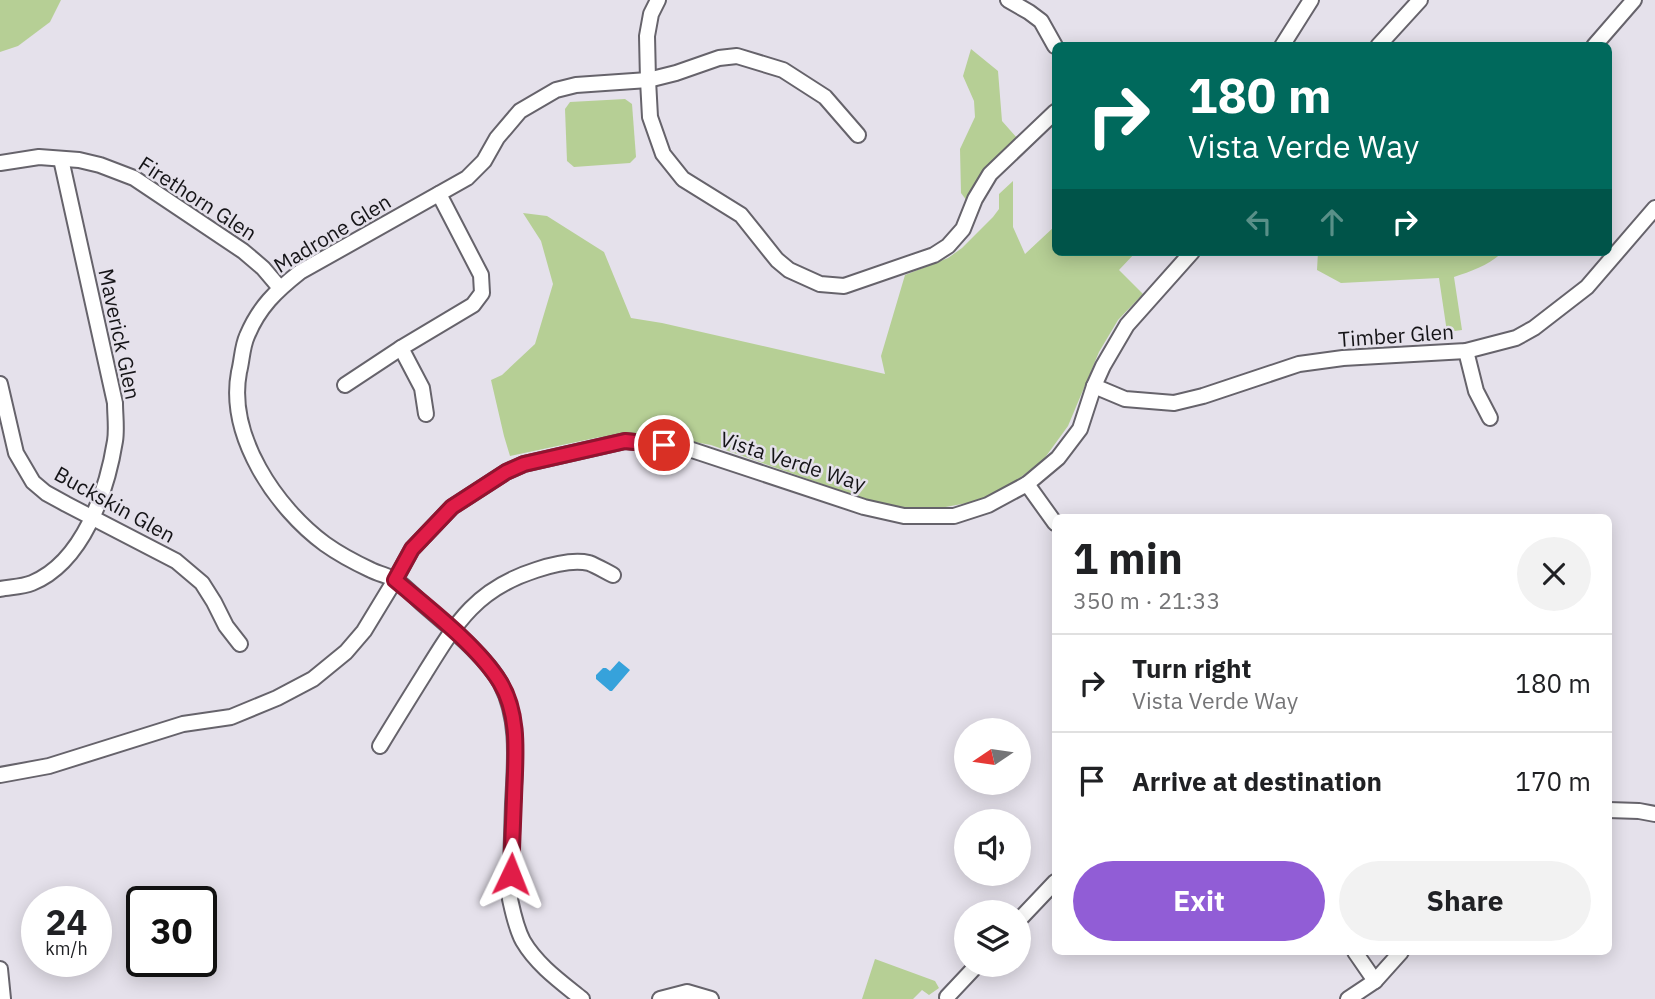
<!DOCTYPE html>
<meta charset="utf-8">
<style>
body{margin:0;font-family:"IBM Plex Sans",sans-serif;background:#f2f2f2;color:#202124;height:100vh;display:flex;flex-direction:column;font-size:26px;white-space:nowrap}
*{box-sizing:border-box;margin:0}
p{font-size:23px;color:#757577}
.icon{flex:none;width:38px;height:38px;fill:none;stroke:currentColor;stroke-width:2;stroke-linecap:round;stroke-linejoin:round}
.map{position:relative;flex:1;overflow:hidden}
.details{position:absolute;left:1052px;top:514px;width:560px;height:441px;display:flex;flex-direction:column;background:#fff;border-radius:10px;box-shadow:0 4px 18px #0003}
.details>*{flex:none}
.hud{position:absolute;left:1052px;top:42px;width:560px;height:214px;border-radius:10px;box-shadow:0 4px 18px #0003;background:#00695c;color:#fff;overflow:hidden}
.needle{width:46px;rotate:257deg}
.buttons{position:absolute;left:954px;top:718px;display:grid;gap:14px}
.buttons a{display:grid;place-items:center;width:77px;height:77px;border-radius:50%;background:#fff;box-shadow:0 4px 18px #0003;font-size:35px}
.speed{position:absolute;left:21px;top:886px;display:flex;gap:14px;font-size:35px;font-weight:700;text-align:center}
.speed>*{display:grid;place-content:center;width:91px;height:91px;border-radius:50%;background:#fff;box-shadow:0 4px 18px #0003;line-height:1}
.speed small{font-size:18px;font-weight:400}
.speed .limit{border:4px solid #111;border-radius:10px;background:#fff;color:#111}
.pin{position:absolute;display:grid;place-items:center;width:60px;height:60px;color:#fff;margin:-30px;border:4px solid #fff;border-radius:50%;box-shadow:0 2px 7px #0007}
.me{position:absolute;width:77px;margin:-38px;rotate:2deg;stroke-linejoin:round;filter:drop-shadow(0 0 5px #0008)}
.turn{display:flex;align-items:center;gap:24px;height:147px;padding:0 21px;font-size:32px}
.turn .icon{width:91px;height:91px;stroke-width:2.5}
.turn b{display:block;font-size:49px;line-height:60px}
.lanes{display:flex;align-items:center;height:66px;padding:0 21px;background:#0003;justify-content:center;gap:35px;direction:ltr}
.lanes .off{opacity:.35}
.round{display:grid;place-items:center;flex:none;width:74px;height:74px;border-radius:37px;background:#f2f2f2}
.summary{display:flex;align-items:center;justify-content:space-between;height:119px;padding:0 21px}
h1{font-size:42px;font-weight:800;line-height:52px}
.action{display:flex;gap:14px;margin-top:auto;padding:14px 21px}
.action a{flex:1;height:80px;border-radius:42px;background:#915dd6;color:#fff;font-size:28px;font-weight:800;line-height:80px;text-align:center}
.action a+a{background:#f2f2f2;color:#202124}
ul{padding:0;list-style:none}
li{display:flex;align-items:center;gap:21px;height:98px;padding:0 21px;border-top:2px solid #e0e0e0}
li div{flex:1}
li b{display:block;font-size:26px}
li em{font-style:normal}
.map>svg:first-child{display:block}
.green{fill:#b6cf95}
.water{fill:#36a2db}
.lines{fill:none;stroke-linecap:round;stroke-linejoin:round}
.minor-casing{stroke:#66636b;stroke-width:18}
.minor{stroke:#fff;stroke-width:14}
.route-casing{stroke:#92132f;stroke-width:18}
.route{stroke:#e11d48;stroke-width:12}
.labels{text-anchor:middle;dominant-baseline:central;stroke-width:5;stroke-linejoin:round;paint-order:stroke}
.street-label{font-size:21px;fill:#151417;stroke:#e5e1eb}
</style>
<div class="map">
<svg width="1655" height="999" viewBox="0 0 1655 999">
<rect width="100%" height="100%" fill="#e5e1eb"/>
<g class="green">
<path d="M 0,0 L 61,0 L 50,22 L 18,46 L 0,52 Z"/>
<path d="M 971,49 L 998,71 L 1002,121 L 1017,138 C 995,159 980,173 967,201 L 961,193 L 960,149 L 975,117 L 974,101 L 963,76 Z"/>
<path d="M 625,99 L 632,104 L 636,157 L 630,163 L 574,167 L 567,161 L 565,109 L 570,102 Z"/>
<path d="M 1013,181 L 1013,227 L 1025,254 L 1055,226 L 1055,252 L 1136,252 L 1119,270 L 1143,294 L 1118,320 L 1099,352 L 1068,426 L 1044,459 L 1011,485 L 978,501 L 913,513 L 859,497 L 711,445 L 651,434 L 600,437 L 510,456 L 504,436 L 491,380 L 502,375 L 535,344 L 553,284 L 541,241 L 523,213 L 547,216 L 604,252 L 631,318 L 662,323 L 885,374 L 881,356 L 905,275 L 948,258 L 962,248 L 993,217 L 999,209 L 999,194 Z"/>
<path d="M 1318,252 L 1503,252 C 1489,265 1472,271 1454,277 L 1462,330 L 1447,332 L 1439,278 L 1341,283 L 1317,270 Z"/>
<path d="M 875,959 L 935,981 L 939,988 L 929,995 L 922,990 L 913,999 L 862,999 Z"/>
</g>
<path class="water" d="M 619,661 L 630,670 L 612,691 L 610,691 L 596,679 L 596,675 L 603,668 L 606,668 L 610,671 Z"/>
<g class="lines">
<defs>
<g id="minor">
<path d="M 658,0 L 651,14 L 647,36 L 648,80 L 650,117 L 663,154 L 683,179 L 741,215 L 777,260 L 789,270 L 820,284 L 844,286 L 934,255 L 948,246 L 963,229 L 975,199 L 990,174 L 1055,112"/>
<path d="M 1008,0 L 1029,12 L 1041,21 L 1055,46"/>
<path d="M 1282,46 L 1311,0"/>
<path d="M 1378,46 L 1420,0"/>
<path d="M 1594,46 L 1634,0"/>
<path d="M 0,163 L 39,157 L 79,160 L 100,165 L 134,178 L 243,251 L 263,268 L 280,288"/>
<path d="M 401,348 L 422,388 L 426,414"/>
<path d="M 1466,351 L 1476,391 L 1490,418"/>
<path d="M 0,384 L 16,453 L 33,482 L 46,493 L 66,504 L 176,561 L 202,583 L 214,602 L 226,626 L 240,644"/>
<path d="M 345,385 L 401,348 L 473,305 L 482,293 L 481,275 L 439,194"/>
<path d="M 1094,386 L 1125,399 L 1174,403 L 1203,396 L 1299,364 L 1343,358 L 1466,351 L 1516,338 L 1534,328 L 1587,287 L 1655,208"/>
<path d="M 1027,484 L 1055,523"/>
<path d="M 0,589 C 10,587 22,587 32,583 C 83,562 107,491 115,441 C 117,429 115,415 115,403 L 61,159"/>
<path d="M 380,746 C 395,721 410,697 425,673 C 456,623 476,589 536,570 C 551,565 572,559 589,563 C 597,566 605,571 613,575"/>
<path d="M 0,775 L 49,766 L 183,724 L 231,717 L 277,698 L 313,679 L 346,652 L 364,631 L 395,580 L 412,549 L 452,507 L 506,472 L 524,464 L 625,441 L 683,447 L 864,507 L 904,516 L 954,516 L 988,505 L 1027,484 L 1058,458 L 1080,429 L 1094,386 L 1103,366 L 1127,325 L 1192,252"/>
<path d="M 1608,810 L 1639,811 L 1655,814"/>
<path d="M 1018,921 L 1055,882"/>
<path d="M 1355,952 L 1375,981"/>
<path d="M 0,969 L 3,999"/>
<path d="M 947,997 L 978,964"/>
<path d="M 582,999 C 561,982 537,965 523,941 C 516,928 513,913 510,899 C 511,867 512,835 513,804 C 515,763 520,721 501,684 C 486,656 448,626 424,605 C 415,597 406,587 396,580 C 389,576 379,574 371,570 C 356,563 339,554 325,544 C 276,508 227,436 239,372 C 242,361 242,347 247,336 C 259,307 276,291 300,272 L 467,178 L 484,161 L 497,138 L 520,111 L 556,90 L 576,85 L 648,80 L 676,73 L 719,58 L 737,56 L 783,70 L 825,97 L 858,135"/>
<path d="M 660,999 L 687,992 L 711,999"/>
<path d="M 1348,999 L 1375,981 L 1401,952"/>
</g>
</defs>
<use href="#minor" class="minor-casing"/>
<use href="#minor" class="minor"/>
</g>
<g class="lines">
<defs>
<path id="route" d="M 511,874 C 512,849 513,823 514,798 C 515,760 521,716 500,682 C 477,645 428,608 395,580 L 412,549 L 452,507 L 506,472 L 524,464 L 625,441 L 664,445"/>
</defs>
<use href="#route" class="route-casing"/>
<use href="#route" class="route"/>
</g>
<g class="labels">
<g class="street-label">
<text transform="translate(198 198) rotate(33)">Firethorn Glen</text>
<text transform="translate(332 233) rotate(-31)">Madrone Glen</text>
<text transform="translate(120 334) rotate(78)">Maverick Glen</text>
<text transform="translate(1396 335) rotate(-4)">Timber Glen</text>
<text transform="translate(793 461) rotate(18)">Vista Verde Way</text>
<text transform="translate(115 504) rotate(29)">Buckskin Glen</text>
</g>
</g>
</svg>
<div class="buttons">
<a><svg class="needle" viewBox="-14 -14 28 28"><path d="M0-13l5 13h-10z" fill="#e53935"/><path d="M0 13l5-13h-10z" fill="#757577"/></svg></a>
<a><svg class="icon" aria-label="sound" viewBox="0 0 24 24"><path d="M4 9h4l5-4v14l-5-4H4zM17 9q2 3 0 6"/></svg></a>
<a><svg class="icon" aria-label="layers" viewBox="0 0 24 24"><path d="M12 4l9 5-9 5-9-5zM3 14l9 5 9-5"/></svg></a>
</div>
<div class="speed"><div>24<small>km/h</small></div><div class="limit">30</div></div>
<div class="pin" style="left:664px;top:445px;background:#d93025"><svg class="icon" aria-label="arrive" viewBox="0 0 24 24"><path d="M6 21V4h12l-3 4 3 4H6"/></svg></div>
<svg class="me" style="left:511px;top:874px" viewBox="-20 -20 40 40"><path d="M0-17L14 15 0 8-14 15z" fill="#e11d48" stroke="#fff" stroke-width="4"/></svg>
<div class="hud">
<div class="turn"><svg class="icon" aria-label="right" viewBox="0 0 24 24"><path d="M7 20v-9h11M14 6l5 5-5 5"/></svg><div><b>180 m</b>Vista Verde Way</div></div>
<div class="lanes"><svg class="icon off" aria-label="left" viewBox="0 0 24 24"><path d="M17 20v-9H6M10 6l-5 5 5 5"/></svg><svg class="icon off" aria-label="ahead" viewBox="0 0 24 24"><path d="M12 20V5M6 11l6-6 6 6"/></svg><svg class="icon" aria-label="right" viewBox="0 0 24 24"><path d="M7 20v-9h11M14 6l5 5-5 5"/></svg></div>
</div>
<section class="details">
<div class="summary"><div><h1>1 min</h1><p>350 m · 21:33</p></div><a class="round"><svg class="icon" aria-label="close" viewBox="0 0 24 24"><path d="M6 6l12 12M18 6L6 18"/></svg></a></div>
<ul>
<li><svg class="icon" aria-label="right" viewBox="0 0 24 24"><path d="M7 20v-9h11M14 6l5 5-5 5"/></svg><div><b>Turn right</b><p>Vista Verde Way</p></div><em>180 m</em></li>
<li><svg class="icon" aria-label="arrive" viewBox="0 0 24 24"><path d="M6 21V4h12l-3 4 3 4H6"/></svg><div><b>Arrive at destination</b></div><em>170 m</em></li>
</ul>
<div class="action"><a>Exit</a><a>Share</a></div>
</section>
</div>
